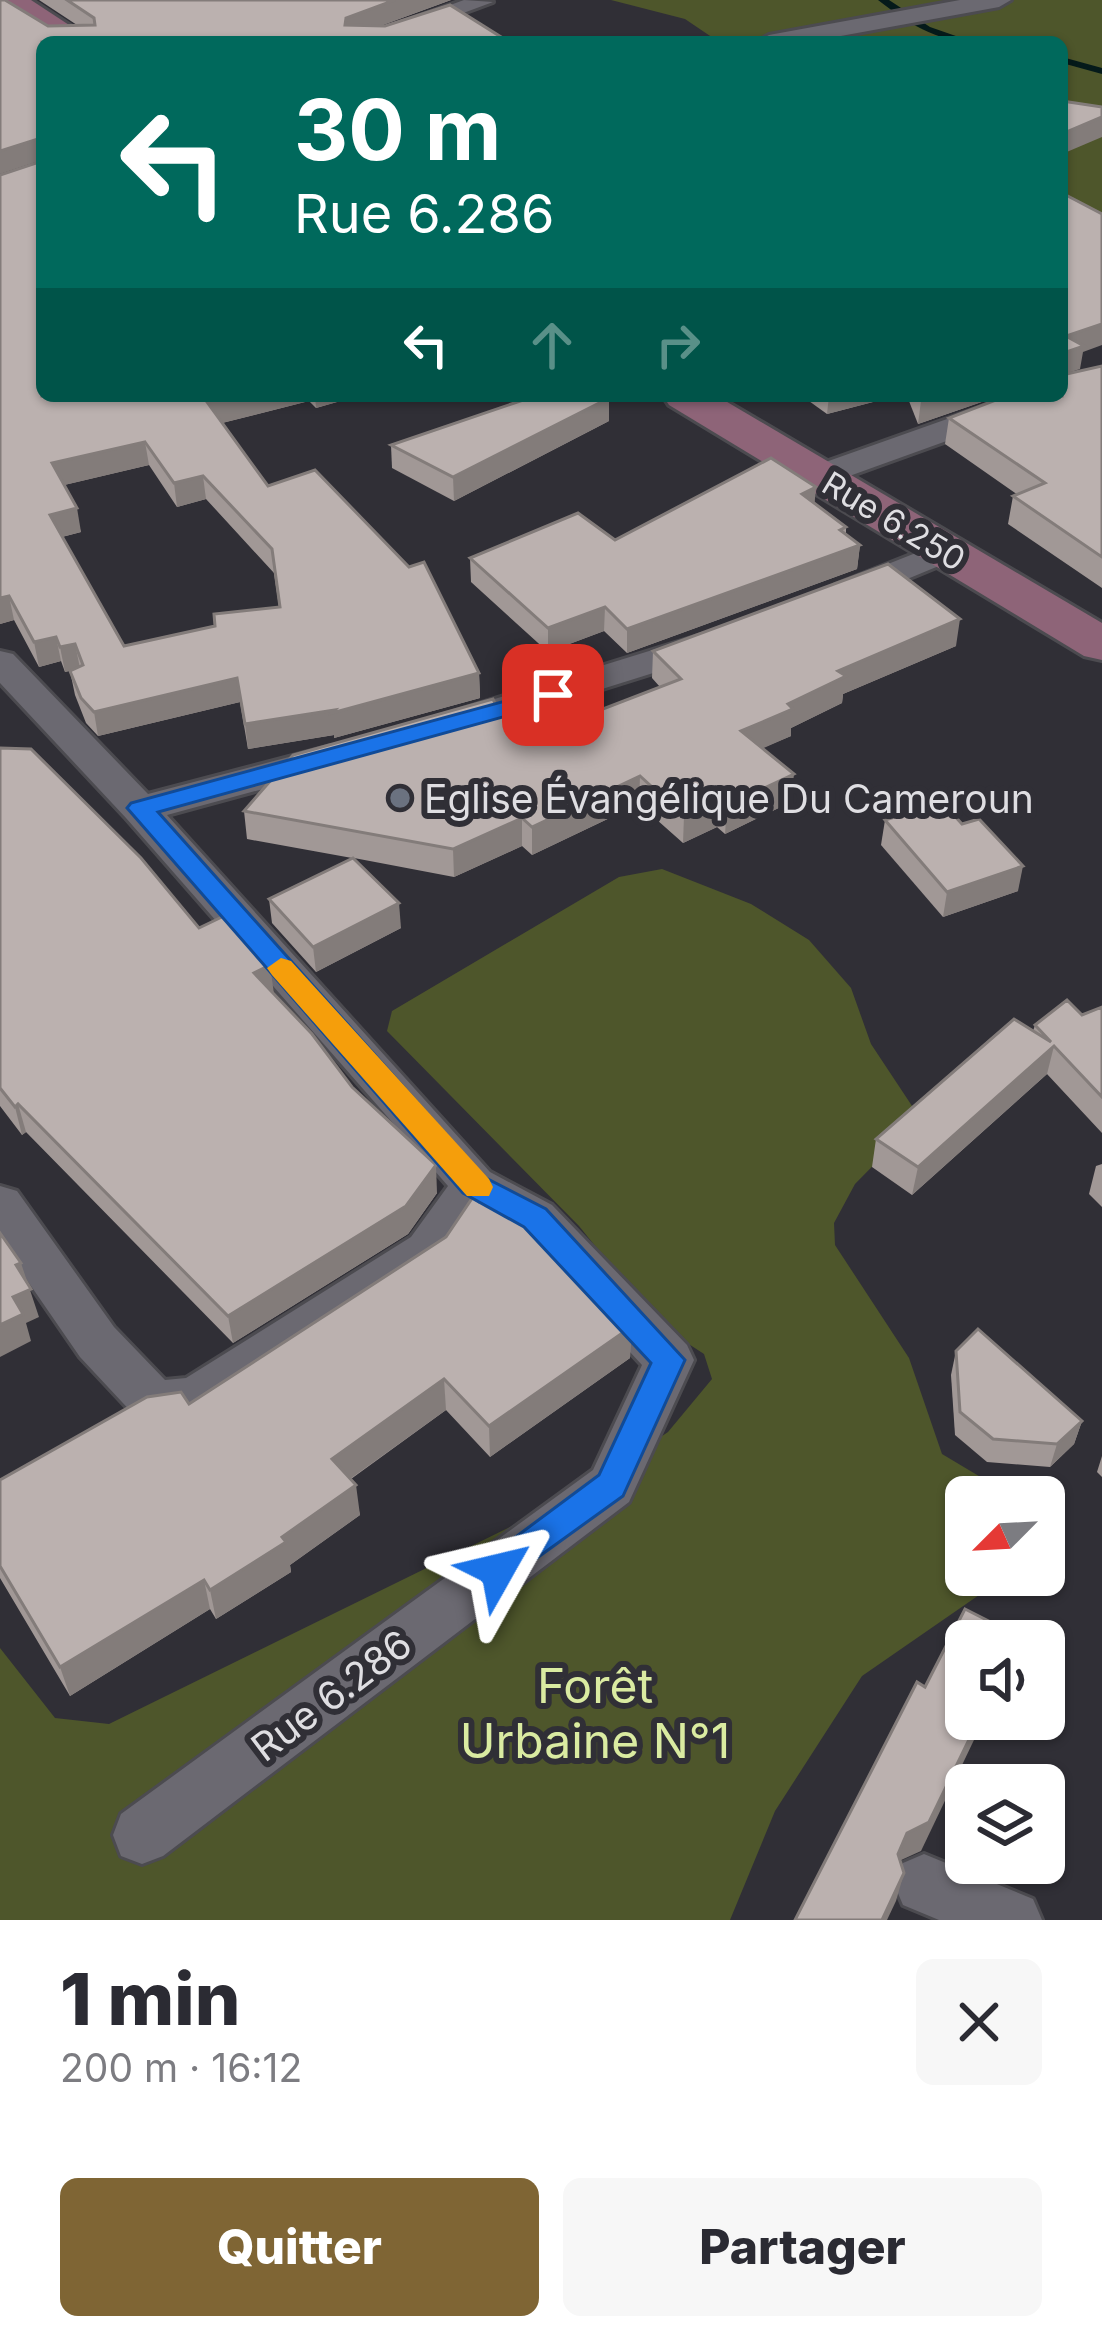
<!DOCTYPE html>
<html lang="fr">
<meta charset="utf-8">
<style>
body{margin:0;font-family:Inter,sans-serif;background:#f7f7f7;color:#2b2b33;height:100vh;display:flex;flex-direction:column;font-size:45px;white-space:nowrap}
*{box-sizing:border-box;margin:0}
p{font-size:39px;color:#7c7c81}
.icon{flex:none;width:66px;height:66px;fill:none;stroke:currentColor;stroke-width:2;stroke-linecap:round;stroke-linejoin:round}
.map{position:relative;height:1920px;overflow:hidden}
.side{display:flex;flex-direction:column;background:#fff;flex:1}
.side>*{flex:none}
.guide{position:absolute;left:36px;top:36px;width:1032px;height:366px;border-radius:18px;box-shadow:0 3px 9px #0004;background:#00695c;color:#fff;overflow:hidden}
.needle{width:78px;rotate:246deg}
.buttons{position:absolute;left:945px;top:1476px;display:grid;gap:24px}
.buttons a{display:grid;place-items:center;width:120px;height:120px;border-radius:18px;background:#fff;box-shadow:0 3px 9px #0004;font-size:60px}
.pin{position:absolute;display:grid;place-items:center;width:102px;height:102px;color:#fff;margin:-51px;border-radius:24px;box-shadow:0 6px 18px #0006}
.me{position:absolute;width:132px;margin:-66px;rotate:53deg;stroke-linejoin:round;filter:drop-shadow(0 0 9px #0008)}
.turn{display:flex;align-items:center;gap:42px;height:252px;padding:0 60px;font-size:54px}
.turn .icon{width:156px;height:156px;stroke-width:2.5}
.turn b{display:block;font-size:84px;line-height:102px}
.lanes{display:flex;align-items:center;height:114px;padding:0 60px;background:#0003;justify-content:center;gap:60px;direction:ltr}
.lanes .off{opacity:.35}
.round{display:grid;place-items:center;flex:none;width:126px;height:126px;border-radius:18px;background:#f7f7f7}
.summary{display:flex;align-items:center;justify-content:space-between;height:204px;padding:0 60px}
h1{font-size:72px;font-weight:800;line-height:90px}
.primary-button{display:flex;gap:24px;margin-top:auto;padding:24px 60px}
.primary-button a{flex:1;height:138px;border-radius:18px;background:#7f6534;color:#fff;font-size:48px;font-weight:800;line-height:138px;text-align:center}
.primary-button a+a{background:#f7f7f7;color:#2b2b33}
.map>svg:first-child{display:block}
.green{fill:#4e562b}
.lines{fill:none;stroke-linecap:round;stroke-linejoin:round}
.stream{fill:#051a1a;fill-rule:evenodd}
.minor-casing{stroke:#4c4b50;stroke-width:6}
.secondary-casing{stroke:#4c4b50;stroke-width:6}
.minor{fill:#6b6971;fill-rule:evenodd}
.secondary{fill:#8e6478;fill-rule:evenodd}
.wall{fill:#a19896;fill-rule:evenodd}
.shaded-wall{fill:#837c7a}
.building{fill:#bbb1af;stroke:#837c7a;stroke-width:3;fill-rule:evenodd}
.route{fill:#1a73e8;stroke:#114b97;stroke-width:3}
.slow{fill:#f59e0b}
.worship-dot{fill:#6b7280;stroke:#302f36;stroke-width:4.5}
.labels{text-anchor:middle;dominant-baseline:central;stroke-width:12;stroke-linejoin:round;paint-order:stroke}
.far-street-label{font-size:33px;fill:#dfdee2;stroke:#302f36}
.poi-label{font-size:39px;fill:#dfdee2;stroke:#302f36;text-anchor:start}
.street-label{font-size:39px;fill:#dfdee2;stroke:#302f36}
.near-park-label{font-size:48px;fill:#daeba1;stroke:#302f36}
</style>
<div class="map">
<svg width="1102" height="1920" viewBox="0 0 1102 1920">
<rect width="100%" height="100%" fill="#302f36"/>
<g class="green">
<path d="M 611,0 L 1102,0 L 1102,228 L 1062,213 L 1062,42 L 719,42 L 685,19 Z"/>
<path d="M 662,869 L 751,904 L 809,940 L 851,988 L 871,1044 L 920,1118 L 855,1184 L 834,1223 L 835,1245 L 909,1358 L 942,1454 L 1014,1497 L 966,1497 L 966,1575 L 1008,1575 L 862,1676 L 775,1811 L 730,1920 L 0,1920 L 0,1648 L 55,1718 L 109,1724 L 575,1495 L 668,1432 L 712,1379 L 704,1354 L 658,1324 L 579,1226 L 387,1031 L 392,1011 L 619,877 Z"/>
</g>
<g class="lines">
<g class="stream">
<path d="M 878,0 L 889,0 L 930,27 L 973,42 C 937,42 906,22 878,0 Z"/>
<path d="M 1062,57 L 1102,68 L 1102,74 L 1062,63 Z"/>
</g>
<defs>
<g id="minor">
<path d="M 464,0 L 493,2 L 385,42 L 349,42 Z"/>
<path d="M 960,0 L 1011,0 L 999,7 L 808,42 L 757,42 L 769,35 Z"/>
<path d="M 1012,396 L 1057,396 L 1052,403 L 830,483 L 806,483 L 802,476 L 806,469 Z"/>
<path d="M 946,541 L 963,551 L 958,558 L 859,599 L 847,602 L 830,592 L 835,585 Z"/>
<path d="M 704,634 L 717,637 L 722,645 L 717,653 L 443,739 L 424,727 L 430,719 Z"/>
<path d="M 0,651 L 13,654 L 148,794 L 331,746 L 344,749 L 350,758 L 344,767 L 167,815 L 490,1172 L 552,1205 L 687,1345 L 694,1360 L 629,1502 L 163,1856 L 142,1864 L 121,1856 L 113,1835 L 121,1814 L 593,1470 L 642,1365 L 518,1231 L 481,1211 L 445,1265 L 213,1414 L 154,1424 L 136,1417 L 80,1357 L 0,1241 L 0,1186 L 17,1191 L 114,1327 L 165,1380 L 186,1378 L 411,1237 L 448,1186 L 126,818 L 0,683 Z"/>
<path d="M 924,1854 L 1033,1899 L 1042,1920 L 939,1920 L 903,1905 L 894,1884 L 903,1863 Z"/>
</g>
<g id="secondary">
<path d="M 0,0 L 31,0 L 95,42 L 54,42 L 0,10 Z"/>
<path d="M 663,396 L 717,396 L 1102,623 L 1102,660 L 1084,656 L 669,405 Z"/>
</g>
</defs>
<use href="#minor" class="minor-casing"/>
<use href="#secondary" class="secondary-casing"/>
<use href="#minor" class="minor"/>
<use href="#secondary" class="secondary"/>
</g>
<g class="wall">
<path d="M 39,0 L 451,0 L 380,26 L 48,26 L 77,25 Z"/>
<path d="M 1102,366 L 1102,588 L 1008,524 L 1013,496 L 1018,495 L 945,444 L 949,418 Z"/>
<path d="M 42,396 L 358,396 L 316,408 L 309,401 L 222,423 L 268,486 L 479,673 L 480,698 L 334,738 L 334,735 L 248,749 L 240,702 L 98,736 L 86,723 L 75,695 L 70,671 L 73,670 L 65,672 L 61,661 L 39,667 L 14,620 L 0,624 ZM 149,465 L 177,507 L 206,499 L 274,573 L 279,607 L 215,626 L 124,646 L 62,537 L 81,532 L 64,485 Z"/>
<path d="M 802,396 L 896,396 L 827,414 Z"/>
<path d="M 907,396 L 999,396 L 918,424 Z"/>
<path d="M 609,421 L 454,501 L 392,468 L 391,445 Z"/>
<path d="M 815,503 L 846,527 L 846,534 L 860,545 L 857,569 L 627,653 L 604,631 L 548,652 L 471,582 L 470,558 L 615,540 Z"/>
<path d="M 956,646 L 843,694 L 842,703 L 791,728 L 791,736 L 762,748 L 791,802 L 725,834 L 717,827 L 683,843 L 639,804 L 532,855 L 522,846 L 454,877 L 354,858 L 401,928 L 316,972 L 272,923 L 269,899 L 352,858 L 247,839 L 244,811 L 501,716 L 564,724 L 660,687 L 652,678 L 653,651 Z"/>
<path d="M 0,748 L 274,994 L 437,1193 L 408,1234 L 233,1343 L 26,1132 L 22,1135 L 0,1106 Z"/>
<path d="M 885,820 L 962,824 L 1018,891 L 943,917 L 881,845 Z"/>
<path d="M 1102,1007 L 1102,1133 L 1047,1074 L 912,1195 L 872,1167 L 876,1139 L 1033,1031 L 1035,1025 L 1082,1015 Z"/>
<path d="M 1102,1164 L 1102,1207 L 1089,1194 L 1096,1166 Z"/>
<path d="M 631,1327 L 630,1358 L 490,1457 L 446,1410 L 351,1479 L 360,1515 L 290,1565 L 291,1572 L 216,1619 L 210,1609 L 70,1696 L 0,1578 L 0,1480 L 189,1404 Z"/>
<path d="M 956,1351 L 1082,1421 L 1074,1444 L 1050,1467 L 987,1462 L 955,1435 L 951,1375 Z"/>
<path d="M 1102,1456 L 1102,1477 L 1097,1472 Z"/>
</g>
<g class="shaded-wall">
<path d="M 395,0 L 451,0 L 347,38 L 345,25 L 346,18 Z"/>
<path d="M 1102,117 L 1102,137 L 1062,154 L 1062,134 Z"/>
<path d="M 41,138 L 42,160 L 0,174 L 0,151 Z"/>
<path d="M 1102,324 L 1102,345 L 1083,352 L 1080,369 L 1062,375 L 1062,357 L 1066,336 Z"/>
<path d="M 234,396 L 309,396 L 309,401 L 210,426 L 207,402 Z"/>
<path d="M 315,396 L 358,396 L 316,408 Z"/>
<path d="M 829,396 L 896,396 L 827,414 Z"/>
<path d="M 936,396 L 999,396 L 918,424 L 921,401 Z"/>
<path d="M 609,398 L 609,421 L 454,501 L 453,477 Z"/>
<path d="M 145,442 L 149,465 L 56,487 L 52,463 Z"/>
<path d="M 203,476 L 206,499 L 177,507 L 174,483 Z"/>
<path d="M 816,487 L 814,510 L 802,494 Z"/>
<path d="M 77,508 L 81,532 L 54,539 L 50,515 Z"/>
<path d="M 860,545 L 857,569 L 627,653 L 627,629 Z"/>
<path d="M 9,596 L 14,620 L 0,624 L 0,598 Z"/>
<path d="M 605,607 L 604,631 L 548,652 L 548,628 Z"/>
<path d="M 960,619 L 956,646 L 843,694 L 842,703 L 791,728 L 791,736 L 739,759 L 741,731 L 788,704 L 838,671 Z"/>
<path d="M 56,637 L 61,661 L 39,667 L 34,642 Z"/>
<path d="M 75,644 L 80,668 L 65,672 L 60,647 Z"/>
<path d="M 479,673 L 480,698 L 334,738 L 334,735 L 248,749 L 245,724 Z"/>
<path d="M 237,678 L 240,702 L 98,736 L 94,712 Z"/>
<path d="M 794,774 L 791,802 L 725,834 L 727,806 Z"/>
<path d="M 640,776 L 639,804 L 532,855 L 532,827 Z"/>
<path d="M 719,800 L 717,827 L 683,843 L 684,816 Z"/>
<path d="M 522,818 L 522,846 L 454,877 L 453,849 Z"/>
<path d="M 1023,866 L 1018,891 L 943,917 L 947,892 Z"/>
<path d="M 399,903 L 401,928 L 316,972 L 313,947 Z"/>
<path d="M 270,965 L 274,994 L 254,973 Z"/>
<path d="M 1054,1046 L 1047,1074 L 912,1195 L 918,1167 Z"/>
<path d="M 18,1104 L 26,1132 L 22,1135 L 15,1107 Z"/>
<path d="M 436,1165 L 437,1193 L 408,1234 L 233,1343 L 228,1316 Z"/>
<path d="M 21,1263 L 39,1317 L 26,1323 L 31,1341 L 0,1357 L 0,1325 L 13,1297 L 16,1265 Z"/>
<path d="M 631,1327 L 630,1358 L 490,1457 L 489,1426 Z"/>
<path d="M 444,1379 L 446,1410 L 336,1489 L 332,1459 Z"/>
<path d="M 1082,1421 L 1074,1444 L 1050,1467 L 1057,1444 Z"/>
<path d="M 356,1485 L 360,1515 L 290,1565 L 291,1572 L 216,1619 L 210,1590 Z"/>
<path d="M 204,1580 L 210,1609 L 70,1696 L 60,1667 Z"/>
<path d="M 979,1719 L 984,1719 L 921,1851 L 899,1861 L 898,1854 L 907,1833 Z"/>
<path d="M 904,1873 L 896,1901 L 887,1920 L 882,1920 Z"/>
</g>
<g class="building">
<path d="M 0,0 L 5,0 L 48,26 L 95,25 L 94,18 L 67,0 L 395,0 L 346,18 L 345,25 L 385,26 L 450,5 L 509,42 L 42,42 L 42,161 L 41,138 L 0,151 Z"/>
<path d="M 1062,101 L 1102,107 L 1102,117 L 1062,134 Z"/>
<path d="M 42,161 L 42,396 L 234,396 L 207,402 L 268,486 L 315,470 L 409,567 L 424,562 L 479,673 L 332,713 L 335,710 L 245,724 L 237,678 L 94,712 L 81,698 L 70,671 L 83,665 L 75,644 L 60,647 L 56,637 L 34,642 L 9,596 L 0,598 L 0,175 ZM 145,442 L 174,483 L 203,476 L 272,549 L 280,607 L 214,614 L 215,626 L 124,646 L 50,515 L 77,508 L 52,463 Z"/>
<path d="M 1062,193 L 1102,214 L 1102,324 L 1066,336 L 1084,346 L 1063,353 L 1062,364 Z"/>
<path d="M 1102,366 L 1102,557 L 1013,496 L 1045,483 L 949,418 L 1006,396 L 1062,396 L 1062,375 Z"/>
<path d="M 535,396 L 608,396 L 609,398 L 453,477 L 391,445 Z"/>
<path d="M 771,458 L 816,487 L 802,494 L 846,527 L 840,530 L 860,545 L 627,629 L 605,607 L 548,628 L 470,558 L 578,513 L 615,540 Z"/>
<path d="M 888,564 L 960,619 L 838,671 L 846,676 L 788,704 L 793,709 L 741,731 L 794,774 L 727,806 L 719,800 L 684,816 L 640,776 L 532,827 L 522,818 L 453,849 L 244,811 L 293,755 L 493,699 L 501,716 L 537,701 L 564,724 L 681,679 L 653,651 Z"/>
<path d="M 0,748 L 31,749 L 141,858 L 199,928 L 226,915 L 270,965 L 254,973 L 312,1034 L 352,1087 L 436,1165 L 406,1206 L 228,1316 L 18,1104 L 15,1107 L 0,1088 Z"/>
<path d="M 942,802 L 962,824 L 979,819 L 1023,866 L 947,892 L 885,820 Z"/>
<path d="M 353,858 L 399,903 L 313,947 L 269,899 Z"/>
<path d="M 1067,1000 L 1082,1015 L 1102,1007 L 1102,1097 L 1054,1046 L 918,1167 L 876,1139 L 1014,1019 L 1051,1042 L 1035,1025 Z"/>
<path d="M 494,1192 L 515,1203 L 631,1327 L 489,1426 L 444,1379 L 332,1459 L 356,1485 L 282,1537 L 286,1542 L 210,1590 L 204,1580 L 60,1667 L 0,1566 L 0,1480 L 147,1397 L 181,1392 L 189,1404 L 446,1237 L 473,1197 L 479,1202 Z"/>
<path d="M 0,1233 L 21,1263 L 16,1265 L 31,1289 L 13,1297 L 23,1314 L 0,1325 Z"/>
<path d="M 978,1329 L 1082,1421 L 1057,1444 L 993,1439 L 960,1412 L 956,1351 Z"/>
<path d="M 965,1609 L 1018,1636 L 1016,1641 L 966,1641 L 966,1719 L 979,1719 L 929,1822 L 907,1833 L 898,1854 L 904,1873 L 882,1920 L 795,1920 L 917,1682 L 925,1687 Z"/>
</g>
<path class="route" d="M 553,688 L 561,690 L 561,701 L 158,812 L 484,1177 L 546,1209 L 685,1360 L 623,1496 L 498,1586 L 486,1581 L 481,1570 L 486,1559 L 599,1475 L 651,1363 L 524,1227 L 463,1193 L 127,808 L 131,803 Z"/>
<path class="slow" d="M 281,958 L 291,961 L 489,1179 L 493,1187 L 489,1196 L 467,1196 L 272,975 L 267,968 Z"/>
<circle class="worship-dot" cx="400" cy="798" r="12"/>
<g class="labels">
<g class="far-street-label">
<text transform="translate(894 521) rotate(31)">Rue 6.250</text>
</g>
<g class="poi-label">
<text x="424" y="798">Eglise Évangélique Du Cameroun</text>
</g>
<g class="street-label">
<text transform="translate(331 1695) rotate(-37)">Rue 6.286</text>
</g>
<g class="near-park-label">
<text x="595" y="1685">Forêt<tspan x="595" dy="55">Urbaine N°1</tspan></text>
</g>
</g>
</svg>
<div class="buttons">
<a><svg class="needle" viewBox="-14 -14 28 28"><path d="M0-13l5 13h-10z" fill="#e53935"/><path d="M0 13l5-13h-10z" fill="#7c7c81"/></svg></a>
<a><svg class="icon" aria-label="sound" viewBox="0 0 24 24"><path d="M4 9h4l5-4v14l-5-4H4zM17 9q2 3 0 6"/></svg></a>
<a><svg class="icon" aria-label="layers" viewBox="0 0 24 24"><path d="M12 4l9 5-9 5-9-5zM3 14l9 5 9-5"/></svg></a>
</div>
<div class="pin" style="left:553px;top:695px;background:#d93025"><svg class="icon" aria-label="arrive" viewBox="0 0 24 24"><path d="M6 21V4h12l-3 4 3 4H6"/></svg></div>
<svg class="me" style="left:498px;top:1570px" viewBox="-20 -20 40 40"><path d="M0-17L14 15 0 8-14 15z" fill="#1a73e8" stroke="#fff" stroke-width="4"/></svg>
<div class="guide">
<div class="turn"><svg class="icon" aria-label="left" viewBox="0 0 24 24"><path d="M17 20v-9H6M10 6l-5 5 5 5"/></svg><div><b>30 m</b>Rue 6.286</div></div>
<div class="lanes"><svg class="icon" aria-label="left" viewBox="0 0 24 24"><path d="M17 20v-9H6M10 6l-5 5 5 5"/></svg><svg class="icon off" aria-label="ahead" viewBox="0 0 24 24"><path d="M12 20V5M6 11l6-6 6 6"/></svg><svg class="icon off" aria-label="right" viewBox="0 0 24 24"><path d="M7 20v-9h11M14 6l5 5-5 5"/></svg></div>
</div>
</div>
<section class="side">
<div class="summary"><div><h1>1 min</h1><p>200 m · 16:12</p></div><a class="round"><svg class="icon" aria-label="close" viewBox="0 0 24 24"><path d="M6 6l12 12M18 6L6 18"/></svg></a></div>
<div class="primary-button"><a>Quitter</a><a>Partager</a></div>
</section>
